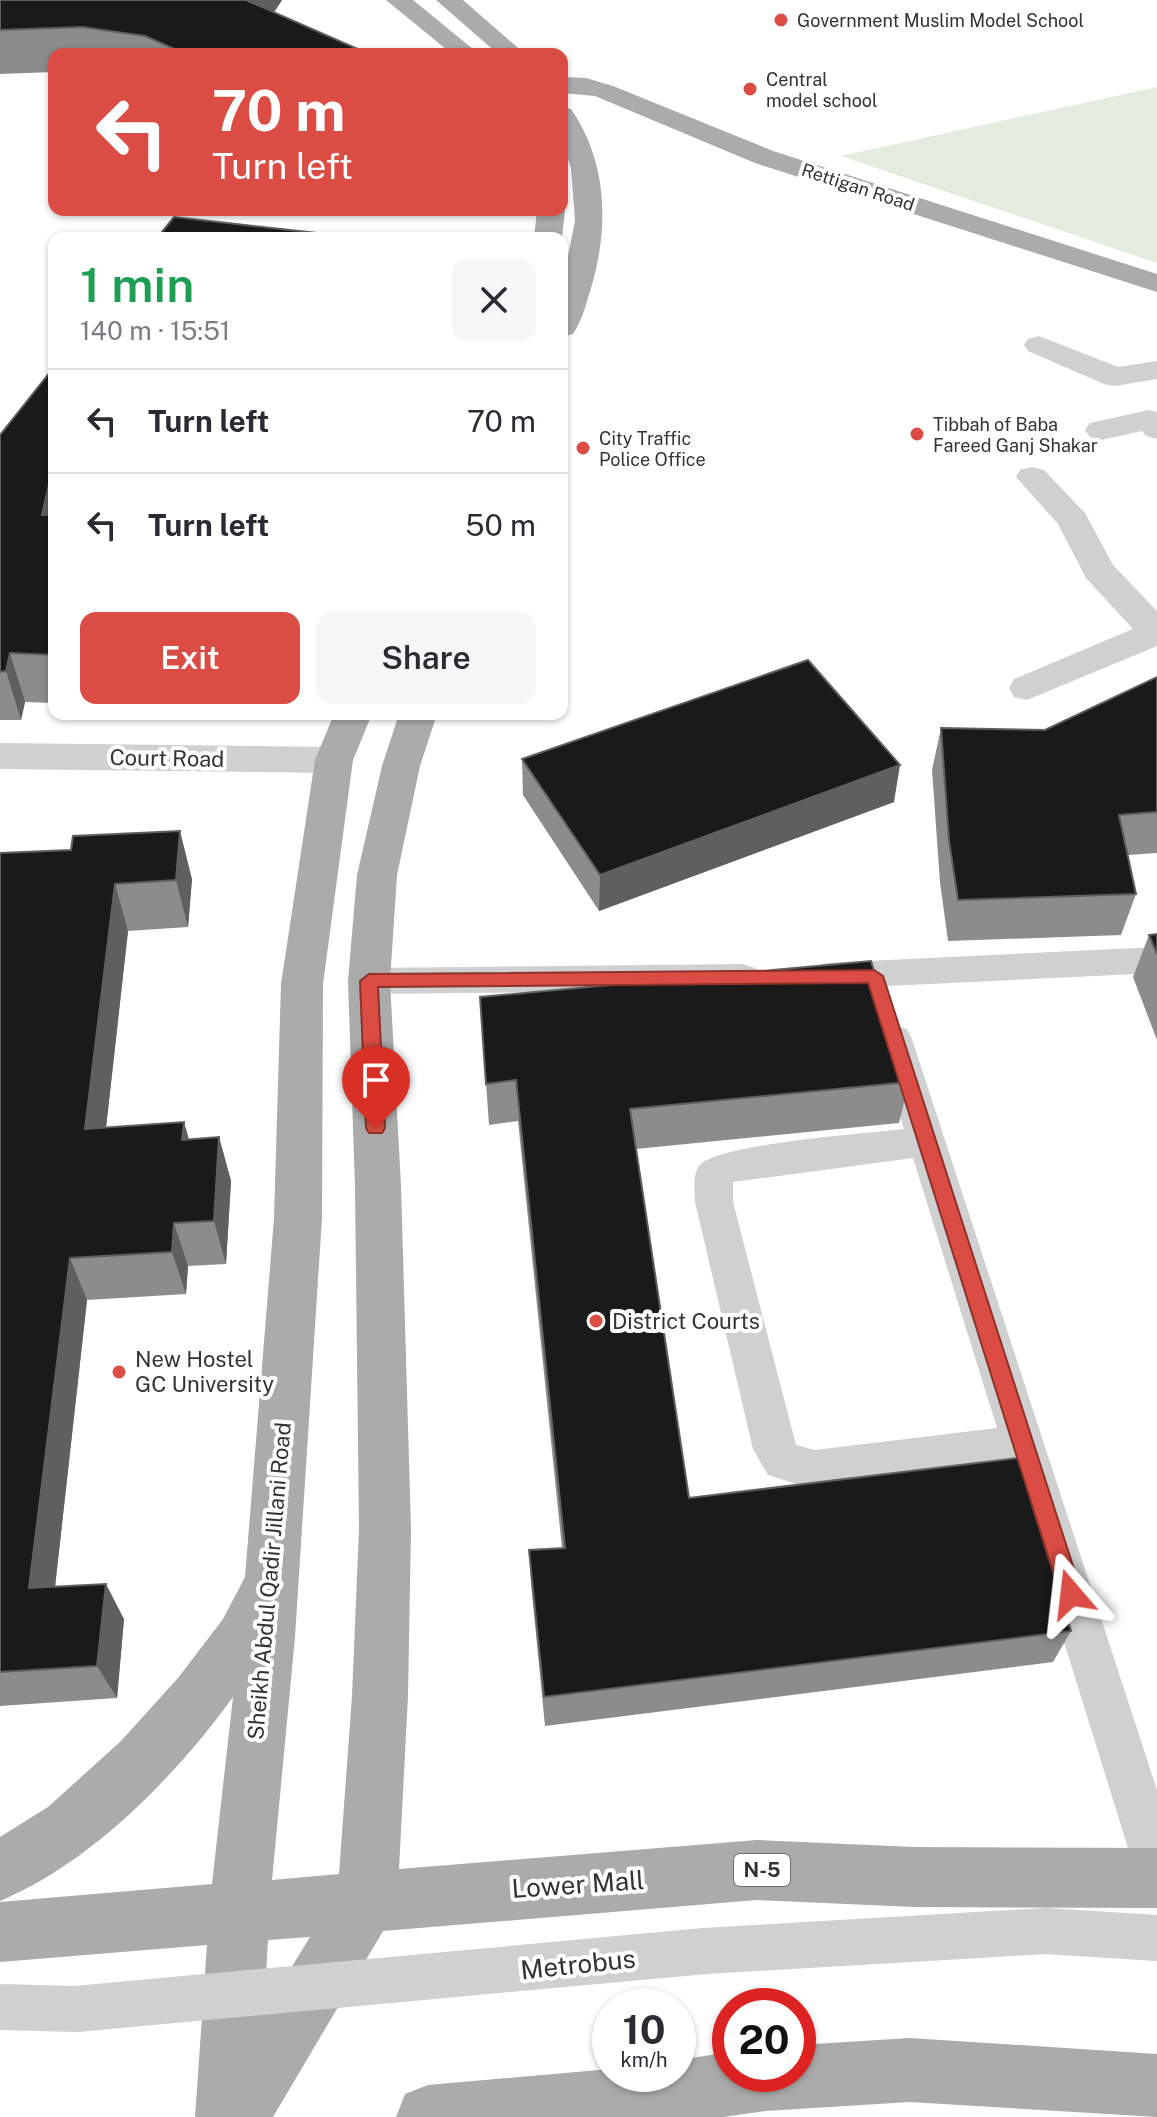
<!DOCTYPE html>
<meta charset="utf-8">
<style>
body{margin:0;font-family:"Public Sans",sans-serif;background:#f7f7f7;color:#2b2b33;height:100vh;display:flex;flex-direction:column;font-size:30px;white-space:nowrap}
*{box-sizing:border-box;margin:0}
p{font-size:26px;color:#7c7c81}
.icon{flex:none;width:44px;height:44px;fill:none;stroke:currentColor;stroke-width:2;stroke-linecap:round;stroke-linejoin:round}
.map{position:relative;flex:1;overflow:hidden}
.drawer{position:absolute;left:48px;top:232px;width:520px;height:488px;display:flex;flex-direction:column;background:#fff;border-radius:16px;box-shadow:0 2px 6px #0004}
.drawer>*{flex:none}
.hud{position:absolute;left:48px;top:48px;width:520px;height:168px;border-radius:16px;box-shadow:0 2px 6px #0004;background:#db4d44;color:#fff;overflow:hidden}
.speed{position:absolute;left:592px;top:1988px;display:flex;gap:16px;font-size:40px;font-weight:700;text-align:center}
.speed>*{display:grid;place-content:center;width:104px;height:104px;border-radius:50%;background:#fff;box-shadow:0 2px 6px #0004;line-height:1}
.speed small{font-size:20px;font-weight:400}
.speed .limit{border:12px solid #d22;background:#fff;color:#111}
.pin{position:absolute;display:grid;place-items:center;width:68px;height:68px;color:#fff;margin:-82px -34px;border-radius:50% 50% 50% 0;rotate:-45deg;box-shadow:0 0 8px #0007}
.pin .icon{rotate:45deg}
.me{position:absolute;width:88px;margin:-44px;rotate:343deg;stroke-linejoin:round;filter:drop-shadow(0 0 6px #0008)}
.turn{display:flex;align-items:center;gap:28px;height:168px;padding:0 32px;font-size:36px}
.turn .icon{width:104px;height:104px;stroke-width:2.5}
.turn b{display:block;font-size:56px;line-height:68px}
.round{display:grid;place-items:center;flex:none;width:84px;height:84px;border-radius:16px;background:#f7f7f7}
.head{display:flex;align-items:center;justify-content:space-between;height:136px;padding:0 32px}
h1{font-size:48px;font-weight:600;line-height:60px;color:#1e9e55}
.cta{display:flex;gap:16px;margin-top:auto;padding:16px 32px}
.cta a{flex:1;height:92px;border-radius:16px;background:#db4d44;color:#fff;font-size:32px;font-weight:600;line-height:92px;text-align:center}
.cta a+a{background:#f7f7f7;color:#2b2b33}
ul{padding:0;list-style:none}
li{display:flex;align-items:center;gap:24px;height:104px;padding:0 32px;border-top:2px solid #e1e1e2}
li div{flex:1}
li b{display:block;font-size:30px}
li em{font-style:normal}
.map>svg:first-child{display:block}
.green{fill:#e4ebdf}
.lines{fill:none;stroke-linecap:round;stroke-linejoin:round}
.lane{fill:#d0d0d0;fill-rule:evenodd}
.street{fill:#d0d0d0;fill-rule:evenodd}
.primary{fill:#ababab;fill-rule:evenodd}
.lane-bridge{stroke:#d0d0d0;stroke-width:46}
.wall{fill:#8c8c8c}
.shaded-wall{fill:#5f5f5f}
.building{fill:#1a1a1a;stroke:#5f5f5f;stroke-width:2}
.route{fill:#db4d44;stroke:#8e322c;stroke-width:2}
.poi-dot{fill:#db4d44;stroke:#fff;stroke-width:3}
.labels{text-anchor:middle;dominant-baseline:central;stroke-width:8;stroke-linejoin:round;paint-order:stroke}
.far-poi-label{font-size:18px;fill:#333;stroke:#fff;text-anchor:start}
.far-street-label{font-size:18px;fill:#333;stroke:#fff}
.shield{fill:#fff;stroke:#707070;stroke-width:2}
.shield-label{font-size:20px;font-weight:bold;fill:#333}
.street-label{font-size:22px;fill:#333;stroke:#fff}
.poi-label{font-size:22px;fill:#333;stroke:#fff;text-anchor:start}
.near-street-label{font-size:26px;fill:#333;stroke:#fff}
</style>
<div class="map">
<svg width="1157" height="2117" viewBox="0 0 1157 2117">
<rect width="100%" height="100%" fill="#fff"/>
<path class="green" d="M 1157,87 L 1157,263 L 841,156 Z"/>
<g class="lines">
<g class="lane">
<path d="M 1157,947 L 1157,973 L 826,989 L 814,985 L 809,976 L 814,967 L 826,963 Z"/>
<path d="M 743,964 L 755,968 L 760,977 L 755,986 L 743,990 L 369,994 L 357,990 L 352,981 L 357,972 L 369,968 Z"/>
<path d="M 894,1025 L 907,1029 L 912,1039 L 1157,1790 L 1157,1888 L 1140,1881 L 1133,1864 L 1009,1465 L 815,1490 L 768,1475 L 753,1449 L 695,1202 C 695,1191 692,1176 699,1166 C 714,1144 871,1133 904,1129 L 876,1039 L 881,1029 ZM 913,1158 L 997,1428 L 815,1450 L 796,1445 L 733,1202 L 733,1182 Z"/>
</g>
<g class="street">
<path d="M 1039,336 L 1118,367 L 1157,361 L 1157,379 L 1115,386 L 1104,384 L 1028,351 L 1024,345 L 1028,339 Z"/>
<path d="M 1149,410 L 1157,412 L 1157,439 L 1146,436 L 1142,431 L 1101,440 L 1090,437 L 1085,430 L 1090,423 Z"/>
<path d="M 1032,467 L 1044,470 L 1085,513 L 1113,565 L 1157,611 L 1157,646 L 1027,700 L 1014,697 L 1009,688 L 1014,679 L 1133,629 L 1086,578 L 1058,524 L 1016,477 L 1020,470 Z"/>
<path d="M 0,743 L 334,747 L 348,751 L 353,760 L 348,769 L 334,773 L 0,769 Z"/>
</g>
<g class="primary">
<path d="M 386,0 L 413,0 L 479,54 L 452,54 Z"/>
<path d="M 436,0 L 463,0 L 525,54 L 498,54 Z"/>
<path d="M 562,77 L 586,78 L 613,86 L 773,151 L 1157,274 L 1157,292 L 755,163 L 595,96 L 562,93 Z"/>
<path d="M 562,107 L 571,109 C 608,163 609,228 591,288 C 586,304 582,321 573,334 L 562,337 L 562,286 L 575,221 L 571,168 L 562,141 Z"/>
<path d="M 562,206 L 565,210 L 562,238 L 534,238 L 537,210 L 562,210 Z"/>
<path d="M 334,714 L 372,714 L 353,760 L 323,984 L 322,1218 L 295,1637 L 272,1880 L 339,1874 L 352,1696 L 359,1529 L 355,1186 L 348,981 L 357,875 L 382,766 L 399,714 L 437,714 L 420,766 L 397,875 L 390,981 L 401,1186 L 411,1529 L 408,1696 L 399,1869 L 757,1840 L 914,1847 L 1157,1848 L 1157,1908 L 914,1907 L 757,1900 L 383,1931 L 273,2117 L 195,2117 L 207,1945 L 0,1962 L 0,1902 L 212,1884 L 233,1697 C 176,1776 91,1863 0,1901 L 0,1837 L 48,1807 L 120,1742 L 178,1678 L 223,1619 L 245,1577 L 274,1218 L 281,984 L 315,760 ZM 310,1937 L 264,2012 L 268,1940 Z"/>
<path d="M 910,2038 L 1157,2054 L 1157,2117 L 910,2102 L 766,2111 L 723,2117 L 396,2117 L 405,2094 L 428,2085 L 610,2069 L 610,2074 L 678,2074 L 678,2060 L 730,2052 L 730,2074 L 798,2074 L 798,2045 Z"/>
</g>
<path class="lane-bridge" d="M 0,2007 L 76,2009 L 705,1951 L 1046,1931 L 1157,1938"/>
</g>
<g class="wall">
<path d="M 0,0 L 282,0 L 274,13 L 369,54 L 54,54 L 54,72 L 0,74 Z"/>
<path d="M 54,367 L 54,703 L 25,702 L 21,720 L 0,720 L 0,435 Z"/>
<path d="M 1157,677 L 1157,853 L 1128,855 L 1136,894 L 1121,935 L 948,941 L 940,882 L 932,770 L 941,728 L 1045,730 Z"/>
<path d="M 522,759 L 894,802 L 599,911 L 523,795 Z"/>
<path d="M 0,853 L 192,879 L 188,927 L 128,931 L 106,1127 L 189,1139 L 219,1137 L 231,1181 L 226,1264 L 188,1266 L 186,1294 L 87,1300 L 55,1587 L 124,1619 L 117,1698 L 0,1706 Z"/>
<path d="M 1157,934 L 1157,1040 L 1133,977 L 1149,935 Z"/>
<path d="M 480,997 L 909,1082 L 899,1123 L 636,1149 L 689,1498 L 1071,1631 L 1053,1662 L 545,1726 L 531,1583 L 529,1550 L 562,1548 L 518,1121 L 489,1125 Z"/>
</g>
<g class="shaded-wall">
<path d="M 246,0 L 282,0 L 252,44 Z"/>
<path d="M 54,462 L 54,559 L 42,515 Z"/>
<path d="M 10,653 L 25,702 L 21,720 L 6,671 Z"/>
<path d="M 900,765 L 894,802 L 599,911 L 600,875 Z"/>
<path d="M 180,831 L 192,879 L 188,927 L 176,880 Z"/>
<path d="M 115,884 L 128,931 L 101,1173 L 85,1129 Z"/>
<path d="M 184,1122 L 197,1167 L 182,1140 Z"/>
<path d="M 219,1137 L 231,1181 L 226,1264 L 214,1221 Z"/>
<path d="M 174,1223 L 188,1266 L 186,1294 L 172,1252 Z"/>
<path d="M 70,1258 L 87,1300 L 51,1623 L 29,1588 Z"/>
<path d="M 106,1584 L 124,1619 L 117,1698 L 97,1666 Z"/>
</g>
<g class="building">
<path d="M 0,0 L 246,0 L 369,54 L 186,54 L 145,36 L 82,27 L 0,30 Z"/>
<path d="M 174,217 L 362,238 L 157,238 Z"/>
<path d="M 54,367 L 54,462 L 42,515 L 54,515 L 54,655 L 10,653 L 6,671 L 0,672 L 0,435 Z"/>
<path d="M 808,660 L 900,765 L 600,875 L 522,759 Z"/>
<path d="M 1157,677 L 1157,812 L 1119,815 L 1136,894 L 958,900 L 949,841 L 941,728 L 1045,730 Z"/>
<path d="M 180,831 L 176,880 L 115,884 L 85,1129 L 184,1122 L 182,1140 L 219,1137 L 214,1221 L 174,1223 L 172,1252 L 70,1258 L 29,1588 L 106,1584 L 97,1666 L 0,1672 L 0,853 L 71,850 L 73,836 Z"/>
<path d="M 1157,934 L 1157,954 L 1149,935 Z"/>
<path d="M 871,961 L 909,1082 L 630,1109 L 689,1498 L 1018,1458 L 1071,1631 L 544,1697 L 529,1550 L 565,1548 L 516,1080 L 486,1084 L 480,997 Z"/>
</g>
<path class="route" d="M 874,970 L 883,976 L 1082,1594 L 1079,1601 L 1071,1605 L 1063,1601 L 1060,1594 L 868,983 L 378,987 L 385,1128 L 382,1133 L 369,1133 L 366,1128 L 360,981 L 369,974 Z"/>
<g class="poi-dot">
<circle cx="781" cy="20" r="8"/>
<circle cx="750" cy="89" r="8"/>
<circle cx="917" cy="434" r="8"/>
<circle cx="583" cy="448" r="8"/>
<circle cx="596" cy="1321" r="8"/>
<circle cx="119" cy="1372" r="8"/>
</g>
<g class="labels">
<g class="far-poi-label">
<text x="797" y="20">Government Muslim Model School</text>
<text x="766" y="79">Central<tspan x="766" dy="21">model school</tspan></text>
<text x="933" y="424">Tibbah of Baba<tspan x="933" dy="21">Fareed Ganj Shakar</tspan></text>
<text x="599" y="438">City Traffic<tspan x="599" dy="21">Police Office</tspan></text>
</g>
<g class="far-street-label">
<text transform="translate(858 187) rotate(18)">Rettigan Road</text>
</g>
<rect class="shield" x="734" y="1854" width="56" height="32" rx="6"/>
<g class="shield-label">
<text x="762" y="1870">N-5</text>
</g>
<g class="street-label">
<text transform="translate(167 758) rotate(1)">Court Road</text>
<text transform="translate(269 1581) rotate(-85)">Sheikh Abdul Qadir Jillani Road</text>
</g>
<g class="poi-label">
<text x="612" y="1321">District Courts</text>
<text x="135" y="1359">New Hostel<tspan x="135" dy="25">GC University</tspan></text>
</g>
<g class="near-street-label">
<text transform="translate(578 1884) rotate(-4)">Lower Mall</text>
<text transform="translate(578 1964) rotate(-6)">Metrobus</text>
</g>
</g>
</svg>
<div class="speed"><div>10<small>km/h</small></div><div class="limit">20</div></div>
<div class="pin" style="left:376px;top:1128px;background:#d93025"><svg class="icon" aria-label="arrive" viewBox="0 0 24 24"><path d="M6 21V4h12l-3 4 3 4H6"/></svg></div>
<svg class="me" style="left:1071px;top:1594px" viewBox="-20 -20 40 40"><path d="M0-17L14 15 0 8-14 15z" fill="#db4d44" stroke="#fff" stroke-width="4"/></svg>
<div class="hud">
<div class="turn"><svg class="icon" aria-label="left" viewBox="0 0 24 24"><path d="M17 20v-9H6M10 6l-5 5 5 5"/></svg><div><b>70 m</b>Turn left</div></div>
</div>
<section class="drawer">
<div class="head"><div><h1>1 min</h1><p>140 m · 15:51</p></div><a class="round"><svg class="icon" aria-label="close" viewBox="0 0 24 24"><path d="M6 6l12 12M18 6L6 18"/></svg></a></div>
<ul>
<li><svg class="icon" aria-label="left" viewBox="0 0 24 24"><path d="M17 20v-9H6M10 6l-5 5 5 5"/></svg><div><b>Turn left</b></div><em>70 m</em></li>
<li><svg class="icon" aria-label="left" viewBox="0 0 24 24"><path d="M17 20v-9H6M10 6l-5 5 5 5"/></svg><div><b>Turn left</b></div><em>50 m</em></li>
</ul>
<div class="cta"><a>Exit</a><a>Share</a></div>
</section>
</div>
